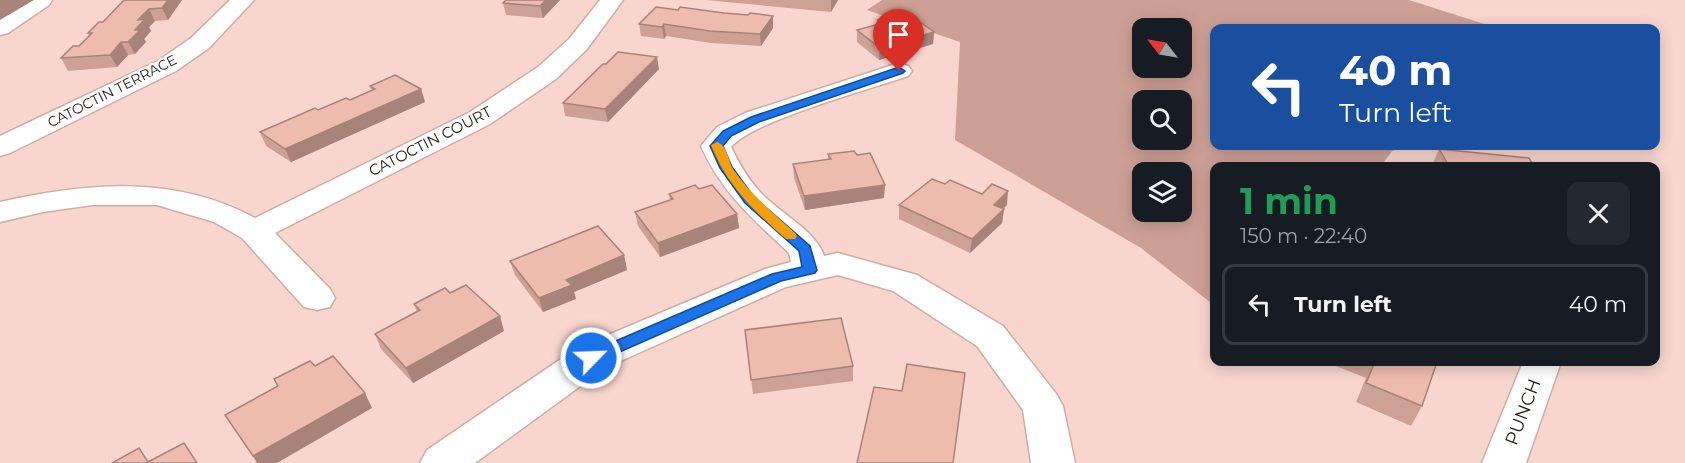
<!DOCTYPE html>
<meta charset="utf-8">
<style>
body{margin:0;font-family:Montserrat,sans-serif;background:#242831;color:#f1f3f6;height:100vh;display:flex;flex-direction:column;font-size:22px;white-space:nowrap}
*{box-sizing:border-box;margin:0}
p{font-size:20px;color:#9ea1a6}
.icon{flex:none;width:33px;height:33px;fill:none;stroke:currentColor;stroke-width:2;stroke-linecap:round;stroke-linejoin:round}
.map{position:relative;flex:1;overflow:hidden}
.panel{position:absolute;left:1210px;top:162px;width:450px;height:204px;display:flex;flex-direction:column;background:#171b24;border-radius:12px;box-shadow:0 3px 15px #0003}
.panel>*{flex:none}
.banner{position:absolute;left:1210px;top:24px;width:450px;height:126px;border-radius:12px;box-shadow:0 3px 15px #0003;background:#1a4fa0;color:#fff;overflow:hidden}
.needle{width:39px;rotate:301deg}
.fabs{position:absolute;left:1132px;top:18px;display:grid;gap:12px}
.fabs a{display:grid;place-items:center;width:60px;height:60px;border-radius:12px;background:#171b24;box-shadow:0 3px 15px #0003;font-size:30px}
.pin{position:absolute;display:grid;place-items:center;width:51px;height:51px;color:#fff;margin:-62px -26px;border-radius:50% 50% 50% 0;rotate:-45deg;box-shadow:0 0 6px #0007}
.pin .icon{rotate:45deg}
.me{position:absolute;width:66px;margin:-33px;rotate:66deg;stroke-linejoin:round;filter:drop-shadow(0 0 4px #0008)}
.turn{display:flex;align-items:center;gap:21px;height:126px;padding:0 30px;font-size:27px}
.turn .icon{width:78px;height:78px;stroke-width:2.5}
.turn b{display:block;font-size:42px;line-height:51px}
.round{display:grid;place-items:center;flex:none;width:63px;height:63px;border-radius:12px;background:#242831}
.summary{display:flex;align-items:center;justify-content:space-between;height:102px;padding:0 30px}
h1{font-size:36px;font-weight:700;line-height:45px;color:#1e9e55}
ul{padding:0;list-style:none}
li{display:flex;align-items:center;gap:18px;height:81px;margin:0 12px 9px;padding:0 18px;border:3px solid #363941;border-radius:12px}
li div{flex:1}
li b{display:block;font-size:22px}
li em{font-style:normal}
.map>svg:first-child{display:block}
.green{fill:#cda095;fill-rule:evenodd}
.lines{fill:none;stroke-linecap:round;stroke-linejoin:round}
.minor-casing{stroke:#ceada6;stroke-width:3}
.minor{fill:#fff;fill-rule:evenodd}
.wall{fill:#cda196}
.shaded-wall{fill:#a7837a}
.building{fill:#eebbaf;stroke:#a7837a;stroke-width:1.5}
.route{fill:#1a73e8;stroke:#114b97;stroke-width:1.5}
.slow{fill:#f59e0b}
.labels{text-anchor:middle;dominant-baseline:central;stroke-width:4.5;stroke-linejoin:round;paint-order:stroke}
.far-street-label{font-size:14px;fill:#251916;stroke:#fff}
.street-label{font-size:15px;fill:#251916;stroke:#fff}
.near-street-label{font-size:18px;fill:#251916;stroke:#fff}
</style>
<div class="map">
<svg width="1685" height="463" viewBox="0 0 1685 463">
<rect width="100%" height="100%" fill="#f8d6ce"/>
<path class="green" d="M 882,0 L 1409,0 L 1497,28 L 1215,28 L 1215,146 L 1408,146 L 1392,151 L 1381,166 L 1215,166 L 1215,306 L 1141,248 L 955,140 L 960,42 L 867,10 ZM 1143,28 L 1182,28 L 1182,68 L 1143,68 ZM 1143,100 L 1182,100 L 1182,140 L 1143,140 ZM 1143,172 L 1182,172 L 1182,212 L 1143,212 Z"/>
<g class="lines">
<defs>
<g id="minor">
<path d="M 26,0 L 52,0 L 49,5 L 8,33 L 0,35 L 0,17 Z"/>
<path d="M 230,0 L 254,0 L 209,48 L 176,71 L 10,153 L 0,156 L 0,136 L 158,61 L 191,38 Z"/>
<path d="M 600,0 L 623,0 L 587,49 L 556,79 L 490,124 L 275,233 L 330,289 L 335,298 L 330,307 L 317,310 L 304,307 L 242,238 L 214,222 L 157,205 L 92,205 L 43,212 L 0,222 L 0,202 C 86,183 174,174 255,218 L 470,112 L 538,67 L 569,39 Z"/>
<path d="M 899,63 L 908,66 L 912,71 L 908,76 C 871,89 752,121 731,147 C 739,163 748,180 762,194 C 779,212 817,232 824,256 L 838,253 L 917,275 L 1003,326 L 1057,395 L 1063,406 L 1075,463 L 1031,463 L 1023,410 L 977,346 L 893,291 L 838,275 L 786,287 L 605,368 L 475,463 L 420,463 L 427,450 L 577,348 L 765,269 L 791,262 L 789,253 C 753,219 721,192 701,146 L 717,127 L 745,113 Z"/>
<path d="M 1523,362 L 1561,362 L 1526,463 L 1482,463 Z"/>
</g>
</defs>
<use href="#minor" class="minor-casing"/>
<use href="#minor" class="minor"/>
</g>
<g class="wall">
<path d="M 124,0 L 182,0 L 168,20 L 155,21 L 149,27 L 151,31 L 144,39 L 146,42 L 135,54 L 128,55 L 117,67 L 68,71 L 61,58 L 79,46 L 89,36 L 88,33 L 103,22 Z"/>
<path d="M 506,0 L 560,0 L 543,18 L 506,15 L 503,3 Z"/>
<path d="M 706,0 L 838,0 L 831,12 Z"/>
<path d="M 678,10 L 724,13 L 773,16 L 773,28 L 761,46 L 711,43 L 666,36 L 664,39 L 641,36 L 639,24 Z"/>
<path d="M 900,18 L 934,32 L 933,44 L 879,60 L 857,42 L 857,30 L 878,24 L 878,20 Z"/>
<path d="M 659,69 L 608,122 L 565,116 L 563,103 Z"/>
<path d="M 370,86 L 421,89 L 425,102 L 291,162 L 266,146 L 260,132 L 318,110 L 350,100 L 371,90 Z"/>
<path d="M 1439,149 L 1534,166 L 1435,166 L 1433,163 Z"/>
<path d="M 828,154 L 857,155 L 884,198 L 805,210 L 794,178 L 793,164 L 828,160 Z"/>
<path d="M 945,184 L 1007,205 L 1003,209 L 1004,209 L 1002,223 L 970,253 L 899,219 L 899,205 Z"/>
<path d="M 699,189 L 737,214 L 739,228 L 660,257 L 638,226 L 635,212 L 670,200 L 669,194 Z"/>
<path d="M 624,255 L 627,270 L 574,292 L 576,299 L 543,312 L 515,275 L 510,261 Z"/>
<path d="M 450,293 L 504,331 L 413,383 L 381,349 L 375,334 L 417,312 L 414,304 Z"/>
<path d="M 745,330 L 853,366 L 853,381 L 753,394 Z"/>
<path d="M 1326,362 L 1437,362 L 1422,406 L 1411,426 L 1356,402 L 1366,378 Z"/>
</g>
<g class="shaded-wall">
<path d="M 0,0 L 34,0 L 0,20 Z"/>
<path d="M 168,0 L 182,0 L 168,20 L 162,8 Z"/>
<path d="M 546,0 L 560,0 L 543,18 L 540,6 Z"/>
<path d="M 831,0 L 838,0 L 831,12 Z"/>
<path d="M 149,9 L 155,21 L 149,27 L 151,31 L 144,39 L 146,42 L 135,54 L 128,42 L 135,30 L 138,20 Z"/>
<path d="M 773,16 L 773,28 L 761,46 L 760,34 Z"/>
<path d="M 664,24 L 666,36 L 664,39 L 662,27 Z"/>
<path d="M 934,32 L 933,44 L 879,60 L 880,48 Z"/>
<path d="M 121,42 L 128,55 L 117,67 L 110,55 Z"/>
<path d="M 657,57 L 659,69 L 608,122 L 605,109 Z"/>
<path d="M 421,89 L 425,102 L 291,162 L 285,149 Z"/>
<path d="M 885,185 L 884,198 L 805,210 L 804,196 Z"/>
<path d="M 1008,191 L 1007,205 L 992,219 L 994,205 Z"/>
<path d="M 1004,209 L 1002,223 L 970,253 L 972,239 Z"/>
<path d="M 737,214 L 739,228 L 660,257 L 658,243 Z"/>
<path d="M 624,255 L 627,270 L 574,292 L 576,299 L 543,312 L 539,298 L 566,280 Z"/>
<path d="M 500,316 L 504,331 L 413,383 L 406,368 Z"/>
<path d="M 365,393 L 372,408 L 277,463 L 257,463 L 253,456 Z"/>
</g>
<g class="building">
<path d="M 124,0 L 168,0 L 162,8 L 149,9 L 138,20 L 145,19 L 135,30 L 140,30 L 128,42 L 121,42 L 110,55 L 61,58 L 73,46 L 79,46 L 92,33 L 88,33 L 99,22 L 103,22 Z"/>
<path d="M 506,0 L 546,0 L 540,6 L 503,3 Z"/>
<path d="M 656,7 L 678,10 L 680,7 L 724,13 L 748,15 L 750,13 L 773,16 L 760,34 L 710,31 L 664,24 L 662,27 L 639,24 Z"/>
<path d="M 896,15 L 900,18 L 910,15 L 934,32 L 880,48 L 857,30 L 883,23 L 878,20 Z"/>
<path d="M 618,52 L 657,57 L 605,109 L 563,103 L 603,64 L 606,64 Z"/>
<path d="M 395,75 L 421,89 L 285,149 L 260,132 L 315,108 L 318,110 L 346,98 L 350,100 L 375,89 L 370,86 Z"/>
<path d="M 1439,149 L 1529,158 L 1534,166 L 1449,166 Z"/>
<path d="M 854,151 L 857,155 L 870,153 L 885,185 L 804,196 L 793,164 L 831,159 L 828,154 Z"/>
<path d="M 932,179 L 945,184 L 950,180 L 982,194 L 992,184 L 1008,191 L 994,205 L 1004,209 L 972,239 L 899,205 Z"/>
<path d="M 695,185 L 699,189 L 712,185 L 737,214 L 658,243 L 635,212 L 673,199 L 669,194 Z"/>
<path d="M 598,226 L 624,255 L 566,280 L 572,285 L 539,298 L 510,261 Z"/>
<path d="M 466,285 L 500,316 L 406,368 L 375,334 L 420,310 L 414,304 L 445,288 L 450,293 Z"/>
<path d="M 841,318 L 853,366 L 751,380 L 745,330 Z"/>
<path d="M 333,356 L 365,393 L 253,456 L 225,415 L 278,386 L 274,379 L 310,361 L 315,366 Z"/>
<path d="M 1375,362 L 1437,362 L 1422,406 L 1366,383 Z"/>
<path d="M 907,364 L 965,373 L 953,463 L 857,463 L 874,387 L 902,391 Z"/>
<path d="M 184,443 L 197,463 L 112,463 L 139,448 L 148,462 Z"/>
</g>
<path class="route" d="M 899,67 L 905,71 L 903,73 L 759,122 L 731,136 L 723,146 L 732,167 L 754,197 L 810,246 L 817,270 L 815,273 L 781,281 L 597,362 L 585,362 L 583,358 L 585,354 L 772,274 L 802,267 L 799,251 L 745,203 L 720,168 L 710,146 L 723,131 L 751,117 Z"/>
<path class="slow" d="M 717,142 C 727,145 728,160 733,169 C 750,194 773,213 795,233 L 797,236 L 795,239 L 786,239 C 753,210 728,187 711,145 Z"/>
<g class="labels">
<g class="far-street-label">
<text transform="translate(112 91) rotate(-27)">CATOCTIN TERRACE</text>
</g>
<g class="street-label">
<text transform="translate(430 141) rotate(-27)">CATOCTIN COURT</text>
</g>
<g class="near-street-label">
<text transform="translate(1523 412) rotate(-69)">PUNCH</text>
</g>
</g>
</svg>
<div class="fabs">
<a><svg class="needle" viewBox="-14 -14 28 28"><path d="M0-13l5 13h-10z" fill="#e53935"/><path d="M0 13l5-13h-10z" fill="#9ea1a6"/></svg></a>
<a><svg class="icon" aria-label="search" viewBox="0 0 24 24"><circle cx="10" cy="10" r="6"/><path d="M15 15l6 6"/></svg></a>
<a><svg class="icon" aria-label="layers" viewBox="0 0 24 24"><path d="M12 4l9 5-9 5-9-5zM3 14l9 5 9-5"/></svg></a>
</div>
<div class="pin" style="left:899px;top:71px;background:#d93025"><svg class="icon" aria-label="arrive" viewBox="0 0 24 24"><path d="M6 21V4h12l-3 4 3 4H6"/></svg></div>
<svg class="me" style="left:591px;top:358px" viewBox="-20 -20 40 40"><circle r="17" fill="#1a73e8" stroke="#fff" stroke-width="3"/><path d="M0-11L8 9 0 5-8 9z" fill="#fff"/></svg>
<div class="banner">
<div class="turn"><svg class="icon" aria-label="left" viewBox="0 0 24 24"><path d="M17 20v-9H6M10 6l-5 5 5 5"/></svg><div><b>40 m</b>Turn left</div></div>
</div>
<section class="panel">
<div class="summary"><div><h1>1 min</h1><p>150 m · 22:40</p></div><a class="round"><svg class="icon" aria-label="close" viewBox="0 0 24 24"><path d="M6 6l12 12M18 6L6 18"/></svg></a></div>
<ul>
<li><svg class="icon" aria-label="left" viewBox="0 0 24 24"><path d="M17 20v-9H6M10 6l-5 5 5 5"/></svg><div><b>Turn left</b></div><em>40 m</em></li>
</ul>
</section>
</div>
